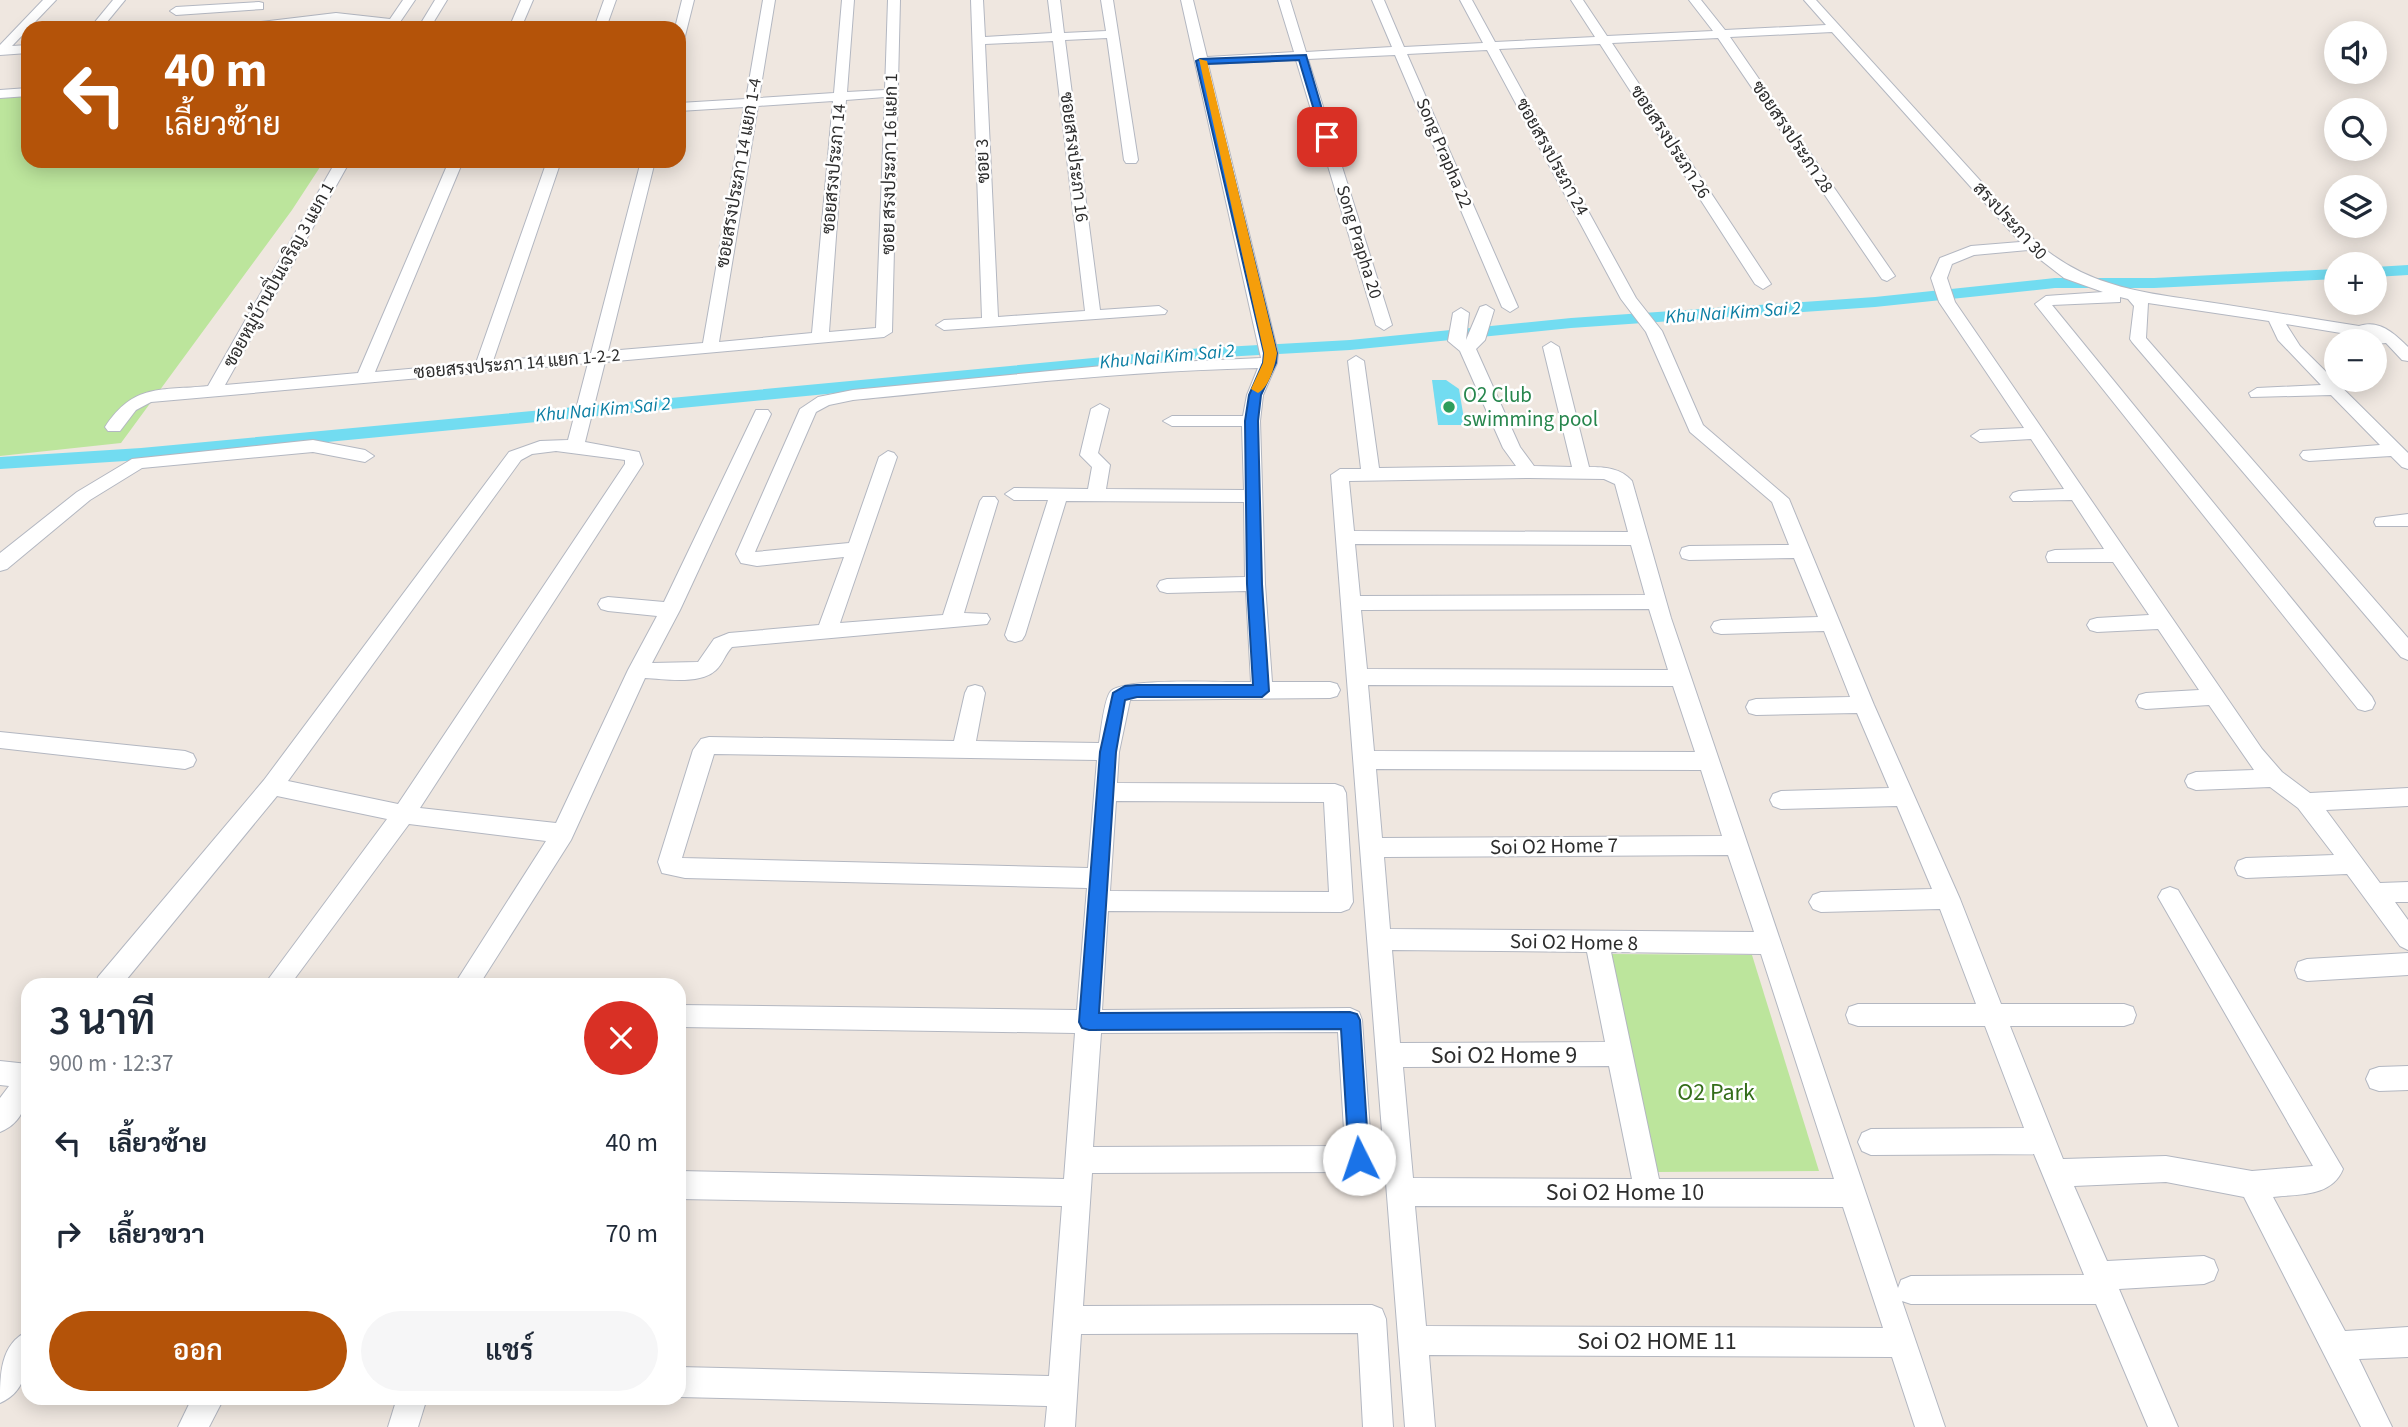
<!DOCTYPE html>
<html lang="th">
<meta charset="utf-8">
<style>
body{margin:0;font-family:"Source Sans 3",Sarabun,sans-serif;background:#f6f6f7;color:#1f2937;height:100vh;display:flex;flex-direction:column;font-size:26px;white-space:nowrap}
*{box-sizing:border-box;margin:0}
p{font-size:23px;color:#747a83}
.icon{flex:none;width:38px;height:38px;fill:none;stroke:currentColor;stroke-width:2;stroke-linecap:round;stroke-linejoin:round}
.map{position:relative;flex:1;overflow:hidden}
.details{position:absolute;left:21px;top:978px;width:665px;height:427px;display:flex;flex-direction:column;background:#fff;border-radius:21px;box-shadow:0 4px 18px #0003}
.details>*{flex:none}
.top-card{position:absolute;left:21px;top:21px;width:665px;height:147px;border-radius:21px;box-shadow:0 4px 18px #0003;background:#b45309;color:#fff;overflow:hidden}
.tools{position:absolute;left:2324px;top:21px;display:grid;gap:14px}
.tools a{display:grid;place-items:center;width:63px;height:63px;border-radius:50%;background:#fff;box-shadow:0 4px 18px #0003;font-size:35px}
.pin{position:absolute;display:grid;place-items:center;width:60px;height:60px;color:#fff;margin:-30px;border-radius:14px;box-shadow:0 4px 10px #0006}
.me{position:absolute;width:77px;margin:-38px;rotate:356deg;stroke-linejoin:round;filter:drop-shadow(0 0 5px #0008)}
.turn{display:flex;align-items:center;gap:24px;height:147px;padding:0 28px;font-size:32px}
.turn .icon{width:91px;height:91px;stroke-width:2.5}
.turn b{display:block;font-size:49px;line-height:60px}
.round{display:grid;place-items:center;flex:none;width:74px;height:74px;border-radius:37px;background:#f6f6f7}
.summary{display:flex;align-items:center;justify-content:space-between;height:119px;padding:0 28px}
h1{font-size:42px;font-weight:600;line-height:52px}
.action{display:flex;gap:14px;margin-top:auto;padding:14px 28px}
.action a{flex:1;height:80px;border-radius:42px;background:#b45309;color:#fff;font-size:28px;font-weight:600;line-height:80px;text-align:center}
.action a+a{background:#f6f6f7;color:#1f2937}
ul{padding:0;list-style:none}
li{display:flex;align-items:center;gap:21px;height:91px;padding:0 28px}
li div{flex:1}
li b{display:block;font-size:26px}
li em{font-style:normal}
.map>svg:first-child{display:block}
.green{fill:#bce59c}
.water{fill:#72dcf1}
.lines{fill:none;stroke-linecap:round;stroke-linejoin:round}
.canal{fill:#72dcf1;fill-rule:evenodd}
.minor-casing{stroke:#b3b7c1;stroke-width:2}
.minor{fill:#fff;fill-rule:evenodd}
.route{fill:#1a73e8;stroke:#114b97;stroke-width:2}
.slow{fill:#f59e0b}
.leisure-dot{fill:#2e9e5b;stroke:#fff;stroke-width:2.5}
.labels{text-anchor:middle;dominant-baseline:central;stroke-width:5;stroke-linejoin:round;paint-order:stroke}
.far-street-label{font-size:18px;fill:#2d2d2d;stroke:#fff}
.far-water-label{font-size:19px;font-style:italic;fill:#0b7ea3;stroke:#fff}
.leisure-label{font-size:21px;fill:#27864d;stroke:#fff;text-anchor:start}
.street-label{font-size:21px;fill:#2d2d2d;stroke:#fff}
.near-street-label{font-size:24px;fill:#2d2d2d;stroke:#fff}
.near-park-label{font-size:24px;fill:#346d1a;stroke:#fff}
</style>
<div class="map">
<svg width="2408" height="1427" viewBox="0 0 2408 1427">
<rect width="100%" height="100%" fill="#efe7e0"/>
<g class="green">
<path d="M 28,95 L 28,161 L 324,161 L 292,210 L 121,443 L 0,456 L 0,97 Z"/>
<path d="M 1610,954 L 1752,955 L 1819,1171 L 1657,1172 Z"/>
</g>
<path class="water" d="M 1432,380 L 1446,380 L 1459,389 L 1465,425 L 1438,425 Z"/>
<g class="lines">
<g class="canal">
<path d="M 2408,265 L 2408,275 L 2375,277 L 2375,267 Z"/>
<path d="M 2336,269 L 2336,279 L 2154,288 L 2055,288 L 1875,307 L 1571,328 L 1350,350 L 1189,359 L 141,460 L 0,469 L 0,457 L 141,448 L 1189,349 L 1350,340 L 1571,318 L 1875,297 L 2055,278 L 2154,278 Z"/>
</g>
<defs>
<g id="minor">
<path d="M 43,0 L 56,0 L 12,46 L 28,45 L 28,53 L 0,55 L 0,45 Z"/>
<path d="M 113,0 L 125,0 L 102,28 L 90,28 Z"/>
<path d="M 403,0 L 415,0 L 396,28 L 336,21 L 275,28 L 255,26 L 261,22 L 336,13 L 390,19 Z"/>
<path d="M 435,0 L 447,0 L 430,28 L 418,28 Z"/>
<path d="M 521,0 L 533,0 L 521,28 L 509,28 Z"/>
<path d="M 604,0 L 616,0 L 606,28 L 594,28 Z"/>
<path d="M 682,0 L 694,0 L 685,36 L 679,40 L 679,28 L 675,28 Z"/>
<path d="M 763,0 L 775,0 L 759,98 L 834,93 L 842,0 L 854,0 L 847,92 L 885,90 L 888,0 L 900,0 L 892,332 L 884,337 L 605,362 L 585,442 L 639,452 L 643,464 L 420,808 L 556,823 L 628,670 L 657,616 L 608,611 L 601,609 L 598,604 L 601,599 L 608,597 L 664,602 L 756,410 L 768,410 L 771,414 L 680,610 L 652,663 L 698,662 L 714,639 L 729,633 L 819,625 L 844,557 L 757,566 L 741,563 L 736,554 L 800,409 L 818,397 L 853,390 L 1113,365 L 1261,358 L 1181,0 L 1193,0 L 1207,57 L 1294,52 L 1278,0 L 1290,0 L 1306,52 L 1392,47 L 1372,0 L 1384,0 L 1404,47 L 1483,43 L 1460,0 L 1472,0 L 1495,42 L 1595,37 L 1571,0 L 1583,0 L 1607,36 L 1713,31 L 1689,0 L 1701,0 L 1725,30 L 1826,25 L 1804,0 L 1816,0 L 2036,242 C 2092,291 2151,293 2221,304 C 2267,311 2313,319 2359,326 C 2379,319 2394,333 2408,347 L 2408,361 L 2402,360 L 2386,343 L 2375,344 L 2375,341 L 2367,341 L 2359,336 L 2286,324 L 2300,346 L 2408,453 L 2408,469 L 2402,467 L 2391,456 L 2309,461 L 2303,459 L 2300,455 L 2303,451 L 2380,445 L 2331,395 L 2251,397 L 2249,393 L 2257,388 L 2321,385 L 2278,340 L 2269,321 L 2148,303 L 2146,338 L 2408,638 L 2408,660 L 2401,657 L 2132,342 L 2130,339 L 2134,306 L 2128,299 L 2120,297 L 2120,302 L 2052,305 L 2372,697 L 2375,703 L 2372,709 L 2365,711 L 2358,709 L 2035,304 L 2046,296 L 2103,292 L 2064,278 L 2028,250 L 1974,255 L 1952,264 L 1947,278 L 1955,302 L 2262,749 L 2282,772 L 2310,793 L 2408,788 L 2408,806 L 2326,810 L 2380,883 L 2408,882 L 2408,902 L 2395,902 L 2408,920 L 2408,950 L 2400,946 L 2347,874 L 2246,878 L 2238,875 L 2235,868 L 2238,861 L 2246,858 L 2334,855 L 2298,808 L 2270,787 L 2196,790 L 2188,787 L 2185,781 L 2188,775 L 2196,772 L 2254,770 L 2209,705 L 2146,709 L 2139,707 L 2136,701 L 2139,695 L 2146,693 L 2199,690 L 2158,629 L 2097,632 L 2090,630 L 2087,625 L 2090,620 L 2097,618 L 2149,615 L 2113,562 L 2048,562 L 2046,557 L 2048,552 L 2055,550 L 2104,549 L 2072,500 L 2013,501 L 2010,497 L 2013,493 L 2019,491 L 2064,489 L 2031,439 L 1980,442 L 1971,436 L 1980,430 L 2024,428 L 1939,302 L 1931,278 L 1940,258 L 1971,246 L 2020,242 L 1832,32 L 1730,37 L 1895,276 L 1887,281 L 1882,279 L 1718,38 L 1612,43 L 1771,284 L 1763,289 L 1755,284 L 1600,44 L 1499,49 L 1636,298 L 1662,331 L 1703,425 L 1789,499 L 1874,705 L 1960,899 L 2001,1004 L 2124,1004 L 2133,1007 L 2136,1015 L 2133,1023 L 2124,1026 L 2010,1026 L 2063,1159 L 2166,1156 L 2252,1171 L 2313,1166 L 2158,897 L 2162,890 L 2170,887 L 2178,890 L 2343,1169 C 2332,1197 2299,1194 2273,1197 L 2345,1331 L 2408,1327 L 2408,1357 L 2359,1359 L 2392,1427 L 2361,1427 L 2244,1197 L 2166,1182 L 2074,1186 L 2107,1261 L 2204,1256 L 2214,1260 L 2218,1270 L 2214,1280 L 2204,1284 L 2119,1289 L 2178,1427 L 2148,1427 L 2096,1304 L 1911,1304 L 1902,1301 L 1945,1427 L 1915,1427 L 1892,1357 L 1429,1355 L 1435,1427 L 1405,1427 L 1331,475 L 1340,469 L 1361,469 L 1348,361 L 1356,356 L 1364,361 L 1379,468 L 1516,466 L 1503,448 L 1460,351 L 1448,341 L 1453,313 L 1461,308 L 1469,313 L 1466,340 L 1480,307 L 1486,305 L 1494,310 L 1485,340 L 1476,349 L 1520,447 L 1534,466 L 1572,467 L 1543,347 L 1551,342 L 1559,347 L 1589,467 C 1605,467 1621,468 1632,481 L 1671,618 L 1898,1288 L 1901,1280 L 1911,1276 L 2084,1275 L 2034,1154 L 1871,1155 L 1862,1151 L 1858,1142 L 1862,1133 L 1871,1129 L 2024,1128 L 1985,1026 L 1858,1026 L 1849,1023 L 1846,1015 L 1849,1007 L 1858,1004 L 1976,1004 L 1940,909 L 1821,912 L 1813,909 L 1809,902 L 1813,895 L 1821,892 L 1932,889 L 1897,806 L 1781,809 L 1773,806 L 1770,800 L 1773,794 L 1781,791 L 1889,788 L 1857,713 L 1756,715 L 1749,713 L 1746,707 L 1749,701 L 1756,699 L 1850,697 L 1824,631 L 1721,634 L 1714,632 L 1711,627 L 1714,622 L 1721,620 L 1818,617 L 1794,558 L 1689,560 L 1682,558 L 1680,553 L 1682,548 L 1689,546 L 1789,545 L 1772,502 L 1690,432 L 1646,332 L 1621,299 L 1487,50 L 1407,54 L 1518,307 L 1510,312 L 1502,307 L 1395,55 L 1308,59 L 1392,325 L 1384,330 L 1376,325 L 1296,60 L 1208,64 L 1278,353 L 1277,363 L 1263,395 L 1260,421 L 1265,584 L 1272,682 L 1330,682 L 1337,684 L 1340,690 L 1337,696 L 1330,698 L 1130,700 L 1119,752 L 1117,783 L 1335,784 L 1343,787 L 1346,793 L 1353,902 L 1349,909 L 1341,912 L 1108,911 L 1102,1010 L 1350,1008 L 1359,1012 L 1362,1020 L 1372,1159 L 1368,1168 L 1359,1172 L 1092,1173 L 1083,1306 L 1372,1305 L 1382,1309 L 1386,1319 L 1393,1427 L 1363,1427 L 1358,1333 L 1081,1334 L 1075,1427 L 1045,1427 L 1047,1406 L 679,1397 L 679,1367 L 1049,1376 L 1062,1206 L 679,1199 L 679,1171 L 1064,1179 L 1075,1033 L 679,1027 L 679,1005 L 1077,1010 L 1087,888 L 685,878 L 662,873 L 658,862 L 693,750 L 701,739 L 709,737 L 954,741 L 965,693 L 968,687 L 975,685 L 982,687 L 985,693 L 976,741 L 1099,743 C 1101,732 1104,698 1111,691 C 1126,677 1227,683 1251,682 L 1246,591 L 1167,593 L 1160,591 L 1157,586 L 1160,581 L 1167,579 L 1245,577 L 1244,502 L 1066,501 L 1025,635 L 1022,640 L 1015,642 L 1008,640 L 1005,635 L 1048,500 L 1014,500 L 1005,494 L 1014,488 L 1088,489 L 1092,467 L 1080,455 L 1091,409 L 1100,404 L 1109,409 L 1098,453 L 1110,465 L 1106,489 L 1244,490 L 1242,426 L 1172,426 L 1163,421 L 1172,416 L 1243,416 L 1247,395 L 1258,368 C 1123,371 988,387 853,400 L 829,405 L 816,412 L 755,552 L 849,543 L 879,457 L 888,451 L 894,453 L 897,457 L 840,623 L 943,615 L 980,501 L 983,497 L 995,497 L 998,501 L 964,613 L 987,614 L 990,619 L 987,624 L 732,647 C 725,654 723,664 716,670 C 700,685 665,679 645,678 L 571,840 L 479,985 L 454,985 L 546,841 L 409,824 L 290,985 L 264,985 L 387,819 L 277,796 L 122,985 L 95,985 L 98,977 L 264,780 L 509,452 L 540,441 L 568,440 L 588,363 L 151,402 L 136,410 L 120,431 L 108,431 L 105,427 C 134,383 160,391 208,386 L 336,161 L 350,161 L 225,385 L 358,373 L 449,161 L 463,161 L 375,372 L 476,363 L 547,161 L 561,161 L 493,361 L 591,353 L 641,161 L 655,161 L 608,351 L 703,343 L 744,107 L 679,111 L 679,103 L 746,99 ZM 885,97 L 876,328 L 829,332 L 846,100 ZM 833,101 L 812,333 L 719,342 L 758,106 ZM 556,451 L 625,460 L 625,464 L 398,804 L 288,781 L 521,460 L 532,454 ZM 1529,478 L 1604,479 L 1615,484 L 1628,532 L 1354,531 L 1349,481 ZM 1355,544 L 1631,545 L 1645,595 L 1360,596 ZM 1649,609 L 1668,670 L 1367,669 L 1361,610 ZM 1368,685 L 1673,686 L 1695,752 L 1374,751 ZM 714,754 L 1097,760 L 1088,868 L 682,858 ZM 1376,769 L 1701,770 L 1722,836 L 1382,838 ZM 1116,801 L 1324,802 L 1329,892 L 1110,891 ZM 1728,855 L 1754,932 L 1390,929 L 1384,857 ZM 1392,950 L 1587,952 L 1605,1042 L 1400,1043 ZM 1611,952 L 1761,954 L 1834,1179 L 1659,1179 ZM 1338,1032 L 1345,1146 L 1093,1147 L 1101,1033 ZM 1609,1066 L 1632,1179 L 1413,1178 L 1403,1067 ZM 1415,1206 L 1843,1207 L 1883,1328 L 1426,1326 Z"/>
<path d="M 971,0 L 983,0 L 985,37 L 1052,33 L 1048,0 L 1060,0 L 1064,33 L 1106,31 L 1101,0 L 1113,0 L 1138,160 L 1136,163 L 1126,163 L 1124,160 L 1107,38 L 1065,40 L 1100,310 L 1159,306 L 1167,311 L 1165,314 L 944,330 L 936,325 L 944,320 L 982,318 ZM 1053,41 L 1085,311 L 998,317 L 985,44 Z"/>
<path d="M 259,2 L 263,3 L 263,9 L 176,15 L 170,11 L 176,7 Z"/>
<path d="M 28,88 L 28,96 L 0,98 L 0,90 Z"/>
<path d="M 313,440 L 365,450 L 374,456 L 365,462 L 313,452 L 142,468 L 90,500 L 7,569 L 0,571 L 0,553 L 77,492 L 132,459 Z"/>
<path d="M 2408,514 L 2408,526 L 2376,526 L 2374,522 L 2376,518 Z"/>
<path d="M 0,732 L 185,751 L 193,754 L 196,760 L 193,766 L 185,769 L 0,748 Z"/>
<path d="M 2408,953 L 2408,975 L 2307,981 L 2298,978 L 2295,970 L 2298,962 L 2307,959 Z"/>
<path d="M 0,1061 L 28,1064 C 28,1091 30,1120 0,1132 L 0,1098 L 9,1086 L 0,1085 Z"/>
<path d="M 2408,1066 L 2408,1090 L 2379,1091 L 2370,1088 L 2366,1079 L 2370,1070 L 2379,1067 Z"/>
<path d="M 28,1331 C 28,1359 30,1390 0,1403 C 0,1375 0,1344 28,1331 Z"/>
<path d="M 192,1398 L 224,1398 L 209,1427 L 178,1427 Z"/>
<path d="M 397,1398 L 427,1398 L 418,1427 L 388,1427 Z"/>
</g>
</defs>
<use href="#minor" class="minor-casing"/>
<use href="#minor" class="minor"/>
</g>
<path class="route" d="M 1306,55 L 1331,140 L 1322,137 L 1299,60 L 1206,64 L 1277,353 L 1276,363 L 1261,395 L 1258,421 L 1262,584 L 1269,691 L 1262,697 L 1137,697 L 1125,700 L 1116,752 L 1099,1013 L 1350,1012 L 1357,1014 L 1360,1020 L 1369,1159 L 1366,1166 L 1359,1169 L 1352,1166 L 1349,1159 L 1341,1029 L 1089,1030 L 1082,1028 L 1079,1022 L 1100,752 L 1113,693 L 1125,686 L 1137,685 L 1253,685 L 1247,584 L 1245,421 L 1249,395 L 1263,363 L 1264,353 L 1196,61 L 1200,59 Z"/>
<path class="slow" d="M 1199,59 L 1207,61 L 1277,353 C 1275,366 1269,387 1258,393 L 1251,389 L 1263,363 L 1264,353 Z"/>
<circle class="leisure-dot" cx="1449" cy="407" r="7"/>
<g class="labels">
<g class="far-street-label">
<text transform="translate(1792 137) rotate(56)">ซอยสรงประภา 28</text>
<text transform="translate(1670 142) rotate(57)">ซอยสรงประภา 26</text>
<text transform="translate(1444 153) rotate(67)">Song Prapha 22</text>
<text transform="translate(1074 157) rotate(83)">ซอยสรงประภา 16</text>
<text transform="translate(1552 157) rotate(61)">ซอยสรงประภา 24</text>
<text transform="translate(983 161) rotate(-92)">ซอย 3</text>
<text transform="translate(890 164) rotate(-89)">ซอย สรงประภา 16 แยก 1</text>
<text transform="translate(834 169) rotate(-85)">ซอยสรงประภา 14</text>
<text transform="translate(739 173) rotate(-80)">ซอยสรงประภา 14 แยก 1-4</text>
<text transform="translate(2010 221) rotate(47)">สรงประภา 30</text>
<text transform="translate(1359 242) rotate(73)">Song Prapha 20</text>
<text transform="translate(279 275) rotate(-61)">ซอยหมู่บ้านปิ่นเจริญ 3 แยก 1</text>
<text transform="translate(517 364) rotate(-5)">ซอยสรงประภา 14 แยก 1-2-2</text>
</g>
<g class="far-water-label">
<text transform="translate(1733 313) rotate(-4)">Khu Nai Kim Sai 2</text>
<text transform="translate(1167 357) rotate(-5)">Khu Nai Kim Sai 2</text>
<text transform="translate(603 410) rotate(-5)">Khu Nai Kim Sai 2</text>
</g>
<g class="leisure-label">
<text x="1463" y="395">O2 Club<tspan x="1463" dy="24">swimming pool</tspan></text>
</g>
<g class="street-label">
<text transform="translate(1554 846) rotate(-1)">Soi O2 Home 7</text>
<text transform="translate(1574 942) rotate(1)">Soi O2 Home 8</text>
</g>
<g class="near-street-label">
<text x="1504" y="1055">Soi O2 Home 9</text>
<text x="1625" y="1192">Soi O2 Home 10</text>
<text x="1657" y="1341">Soi O2 HOME 11</text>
</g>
<g class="near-park-label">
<text x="1716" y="1092">O2 Park</text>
</g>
</g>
</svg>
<div class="tools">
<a><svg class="icon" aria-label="sound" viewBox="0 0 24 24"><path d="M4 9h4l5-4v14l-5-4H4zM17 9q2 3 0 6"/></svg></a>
<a><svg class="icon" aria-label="search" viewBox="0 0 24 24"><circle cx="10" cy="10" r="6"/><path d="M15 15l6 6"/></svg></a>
<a><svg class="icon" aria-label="layers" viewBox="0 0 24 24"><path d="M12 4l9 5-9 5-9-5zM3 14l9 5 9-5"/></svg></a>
<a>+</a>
<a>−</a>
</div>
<div class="pin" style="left:1327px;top:137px;background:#d93025"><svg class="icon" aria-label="arrive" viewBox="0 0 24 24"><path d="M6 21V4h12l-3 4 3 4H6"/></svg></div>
<svg class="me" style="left:1359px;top:1159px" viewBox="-20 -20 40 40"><circle r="19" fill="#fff"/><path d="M0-13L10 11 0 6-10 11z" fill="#1a73e8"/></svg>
<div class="top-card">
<div class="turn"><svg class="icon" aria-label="left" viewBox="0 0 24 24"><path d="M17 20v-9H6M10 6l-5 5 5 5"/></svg><div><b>40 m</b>เลี้ยวซ้าย</div></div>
</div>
<section class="details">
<div class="summary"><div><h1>3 นาที</h1><p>900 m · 12:37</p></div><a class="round" style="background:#d93025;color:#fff"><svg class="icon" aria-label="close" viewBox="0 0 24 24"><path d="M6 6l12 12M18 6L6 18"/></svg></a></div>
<ul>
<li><svg class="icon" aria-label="left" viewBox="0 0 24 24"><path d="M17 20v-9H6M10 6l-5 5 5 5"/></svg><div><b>เลี้ยวซ้าย</b></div><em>40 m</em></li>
<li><svg class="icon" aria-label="right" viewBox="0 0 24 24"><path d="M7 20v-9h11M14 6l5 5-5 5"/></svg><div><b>เลี้ยวขวา</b></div><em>70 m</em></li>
</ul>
<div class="action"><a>ออก</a><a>แชร์</a></div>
</section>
</div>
